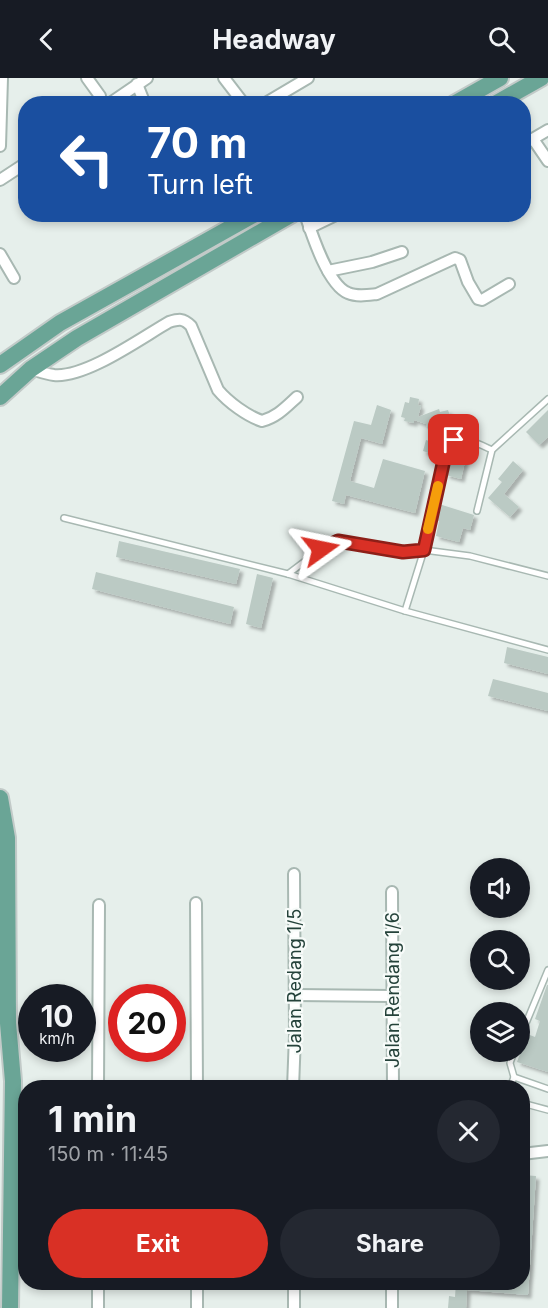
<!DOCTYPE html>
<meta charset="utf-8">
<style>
body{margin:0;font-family:Inter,sans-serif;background:#242831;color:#f1f3f6;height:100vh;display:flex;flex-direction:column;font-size:22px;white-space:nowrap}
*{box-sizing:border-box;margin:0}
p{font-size:20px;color:#9ea1a6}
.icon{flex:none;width:33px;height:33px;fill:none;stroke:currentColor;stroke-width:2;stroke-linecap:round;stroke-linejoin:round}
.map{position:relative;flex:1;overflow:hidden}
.details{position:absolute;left:18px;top:1002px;width:512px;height:210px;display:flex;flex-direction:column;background:#171b24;border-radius:24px;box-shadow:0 3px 9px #0003}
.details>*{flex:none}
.guide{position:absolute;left:18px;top:18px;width:513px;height:126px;border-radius:24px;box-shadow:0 3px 9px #0003;background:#1a4fa0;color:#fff;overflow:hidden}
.controls{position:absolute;left:470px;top:780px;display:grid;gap:12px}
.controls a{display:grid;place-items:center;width:60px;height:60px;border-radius:50%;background:#171b24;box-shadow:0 3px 9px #0003;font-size:30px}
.speed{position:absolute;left:18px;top:906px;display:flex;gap:12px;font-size:30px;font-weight:700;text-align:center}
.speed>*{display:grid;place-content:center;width:78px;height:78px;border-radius:50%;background:#171b24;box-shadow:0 3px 9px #0003;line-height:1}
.speed small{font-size:15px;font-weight:400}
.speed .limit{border:9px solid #d22;background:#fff;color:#111}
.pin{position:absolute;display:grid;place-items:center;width:51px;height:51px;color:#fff;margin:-26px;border-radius:12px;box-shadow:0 3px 9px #0006}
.me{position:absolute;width:66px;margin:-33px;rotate:78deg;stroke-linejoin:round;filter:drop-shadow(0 0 4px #0008)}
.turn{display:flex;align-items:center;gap:21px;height:126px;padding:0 30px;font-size:27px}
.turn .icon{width:78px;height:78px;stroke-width:2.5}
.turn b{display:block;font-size:42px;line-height:51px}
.round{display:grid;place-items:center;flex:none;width:63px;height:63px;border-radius:32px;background:#242831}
.summary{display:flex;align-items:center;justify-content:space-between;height:102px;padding:0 30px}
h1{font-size:36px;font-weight:700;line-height:45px}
.cta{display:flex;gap:12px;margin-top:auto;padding:12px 30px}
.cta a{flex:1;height:69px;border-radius:36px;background:#d93025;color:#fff;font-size:24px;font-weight:700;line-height:69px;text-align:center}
.cta a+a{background:#242831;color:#f1f3f6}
header{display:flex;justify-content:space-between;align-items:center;height:78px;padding:0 30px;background:#171b24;font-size:27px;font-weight:700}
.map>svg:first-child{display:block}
.building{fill:#bbcac4;filter:url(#shadow)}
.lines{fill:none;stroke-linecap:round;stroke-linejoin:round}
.lane-casing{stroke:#a8b8b2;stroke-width:8}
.street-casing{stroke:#a8b8b2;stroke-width:14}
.primary-casing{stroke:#c2cac8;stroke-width:20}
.lane{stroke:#fff;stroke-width:5}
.street{stroke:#fff;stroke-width:10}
.primary{stroke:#6aa596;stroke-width:16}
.route-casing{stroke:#8d1f18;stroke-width:15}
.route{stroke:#d93025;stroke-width:10}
.slow{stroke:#f59e0b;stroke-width:10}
.labels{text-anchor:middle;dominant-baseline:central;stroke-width:4.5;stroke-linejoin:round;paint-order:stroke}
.street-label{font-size:18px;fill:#24423a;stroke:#f7fbf9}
</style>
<header><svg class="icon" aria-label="back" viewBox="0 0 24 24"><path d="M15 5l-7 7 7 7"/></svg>Headway<svg class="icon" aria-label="search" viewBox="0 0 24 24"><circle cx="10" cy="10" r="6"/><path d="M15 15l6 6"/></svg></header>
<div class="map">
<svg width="548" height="1230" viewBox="0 0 548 1230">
<defs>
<filter id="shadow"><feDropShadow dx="3.5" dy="3.5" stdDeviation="1.5" flood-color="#0004"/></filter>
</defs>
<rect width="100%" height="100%" fill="#e6efeb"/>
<g class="building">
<path d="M 410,319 L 419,321 L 418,327 L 421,328 L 418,339 L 439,331 L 440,334 L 448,332 L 454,349 L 449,351 L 450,355 L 437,359 L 432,376 L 423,373 L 426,362 L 432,364 L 426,346 L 414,342 L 414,345 L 404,343 L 405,340 L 401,339 L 405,324 L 409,325 Z"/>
<path d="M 377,327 L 391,332 L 382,366 L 361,360 L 350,403 L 374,410 L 383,381 L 425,393 L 415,435 L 346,417 L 344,426 L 332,423 L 354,343 L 371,347 Z"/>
<path d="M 548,332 L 548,359 L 539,367 L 526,354 Z"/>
<path d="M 452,375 L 466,379 L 461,401 L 446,397 Z"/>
<path d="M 513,383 L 523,392 L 504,416 L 519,429 L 510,439 L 488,420 L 502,404 L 498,401 Z"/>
<path d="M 439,426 L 474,437 L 470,452 L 463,450 L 459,464 L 436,458 L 439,443 L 436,442 Z"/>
<path d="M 119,463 L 240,491 L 236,506 L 116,479 Z"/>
<path d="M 96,494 L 234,529 L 230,546 L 92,511 Z"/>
<path d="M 257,496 L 273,500 L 261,550 L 246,546 Z"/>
<path d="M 507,569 L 548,579 L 548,596 L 504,585 Z"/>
<path d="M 493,601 L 548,615 L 548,633 L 488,618 Z"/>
<path d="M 547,907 L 548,907 L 548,994 L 517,984 L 527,956 L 535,959 L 540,943 L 535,941 Z"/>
<path d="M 522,1097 L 536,1098 L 528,1217 L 467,1212 L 466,1230 L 448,1230 L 449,1218 L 455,1219 L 456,1204 L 522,1204 Z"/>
</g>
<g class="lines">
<defs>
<g id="lane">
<path d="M 477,433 L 492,372 L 548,321"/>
<path d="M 64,440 L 288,496 L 405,533 L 548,572"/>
<path d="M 288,496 L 321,471 L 338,463 L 403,474 L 424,472 L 470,478 L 548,498"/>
<path d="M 405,533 L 424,472 L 447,368 C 462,356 477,365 492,372"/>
<path d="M 519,962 L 548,892"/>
<path d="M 514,999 L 510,985 L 514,974"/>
<path d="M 510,1010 L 514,999 L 548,1011"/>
<path d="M 522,1025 L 548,1032"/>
</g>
<g id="street">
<path d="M 87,0 L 100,18 L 101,26"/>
<path d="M 224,0 L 244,26"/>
<path d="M 137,6 L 145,26"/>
<path d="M 109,26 L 147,0"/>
<path d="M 264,26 L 308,0"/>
<path d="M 533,61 L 548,83"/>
<path d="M 524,66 L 548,52"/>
<path d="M 0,68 L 2,0"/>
<path d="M 0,102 L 26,85"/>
<path d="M 305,136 C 312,157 328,207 348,215 C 357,219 368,217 377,216 L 455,180 L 460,182 L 468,204 L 478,221 L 482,222 L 509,206"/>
<path d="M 309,150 L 338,136"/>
<path d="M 0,176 L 14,200"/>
<path d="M 328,193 L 372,184 L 402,174"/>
<path d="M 31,291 C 38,293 46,296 54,297 C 86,300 141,260 169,244 C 179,241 183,240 191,248 L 218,312 C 228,324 247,338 262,343 C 277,339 286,329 297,319"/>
<path d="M 392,814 L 393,1010"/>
<path d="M 196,825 L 197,1010"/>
<path d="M 295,917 L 391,918"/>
<path d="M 98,1010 L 99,827"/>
<path d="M 293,1010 L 295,957 L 294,796"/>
<path d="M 522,1076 L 548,1073"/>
<path d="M 98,1204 L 98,1230"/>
<path d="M 392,1204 L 392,1230"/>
<path d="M 197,1230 L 197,1204"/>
<path d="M 294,1230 L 294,1204"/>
</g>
<g id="primary">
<path d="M 454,26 L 500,0"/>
<path d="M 495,26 L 541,0"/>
<path d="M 0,287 L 60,245 L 255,136"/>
<path d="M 0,319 L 31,291 L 77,260 L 292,136"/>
<path d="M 0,720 L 7,760 L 8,945 L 13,1003 L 10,1230"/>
</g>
</defs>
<use href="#lane" class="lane-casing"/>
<use href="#street" class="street-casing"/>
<use href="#primary" class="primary-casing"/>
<use href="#lane" class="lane"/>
<use href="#street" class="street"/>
<use href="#primary" class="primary"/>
</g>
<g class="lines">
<defs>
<path id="route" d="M 321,471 L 338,463 L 403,474 L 424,472 L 447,368 L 454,362"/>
</defs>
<use href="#route" class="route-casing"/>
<use href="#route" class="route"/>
<path class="slow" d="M 428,451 L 438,408"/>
</g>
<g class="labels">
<g class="street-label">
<text transform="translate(294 903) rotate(-90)">Jalan Redang 1/5</text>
<text transform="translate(392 912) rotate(-90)">Jalan Rendang 1/6</text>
</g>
</g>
</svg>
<div class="controls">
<a><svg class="icon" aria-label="sound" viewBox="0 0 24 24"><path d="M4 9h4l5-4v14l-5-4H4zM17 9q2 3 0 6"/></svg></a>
<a><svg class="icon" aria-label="search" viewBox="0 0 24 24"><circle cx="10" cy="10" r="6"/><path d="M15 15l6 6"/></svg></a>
<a><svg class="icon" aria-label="layers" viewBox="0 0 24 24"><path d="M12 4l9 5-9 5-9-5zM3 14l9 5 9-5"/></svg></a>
</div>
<div class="speed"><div>10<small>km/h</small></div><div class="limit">20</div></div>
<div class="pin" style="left:454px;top:362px;background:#d93025"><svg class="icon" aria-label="arrive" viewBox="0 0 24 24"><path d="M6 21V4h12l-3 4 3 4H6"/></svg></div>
<svg class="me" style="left:321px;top:471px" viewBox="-20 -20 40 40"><path d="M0-17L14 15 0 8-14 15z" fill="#d93025" stroke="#fff" stroke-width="4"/></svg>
<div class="guide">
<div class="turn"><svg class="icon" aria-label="left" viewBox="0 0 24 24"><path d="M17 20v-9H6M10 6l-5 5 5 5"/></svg><div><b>70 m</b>Turn left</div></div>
</div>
<section class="details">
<div class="summary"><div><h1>1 min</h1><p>150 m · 11:45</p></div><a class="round"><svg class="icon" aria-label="close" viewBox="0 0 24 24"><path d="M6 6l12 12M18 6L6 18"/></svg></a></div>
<div class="cta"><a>Exit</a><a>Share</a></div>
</section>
</div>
